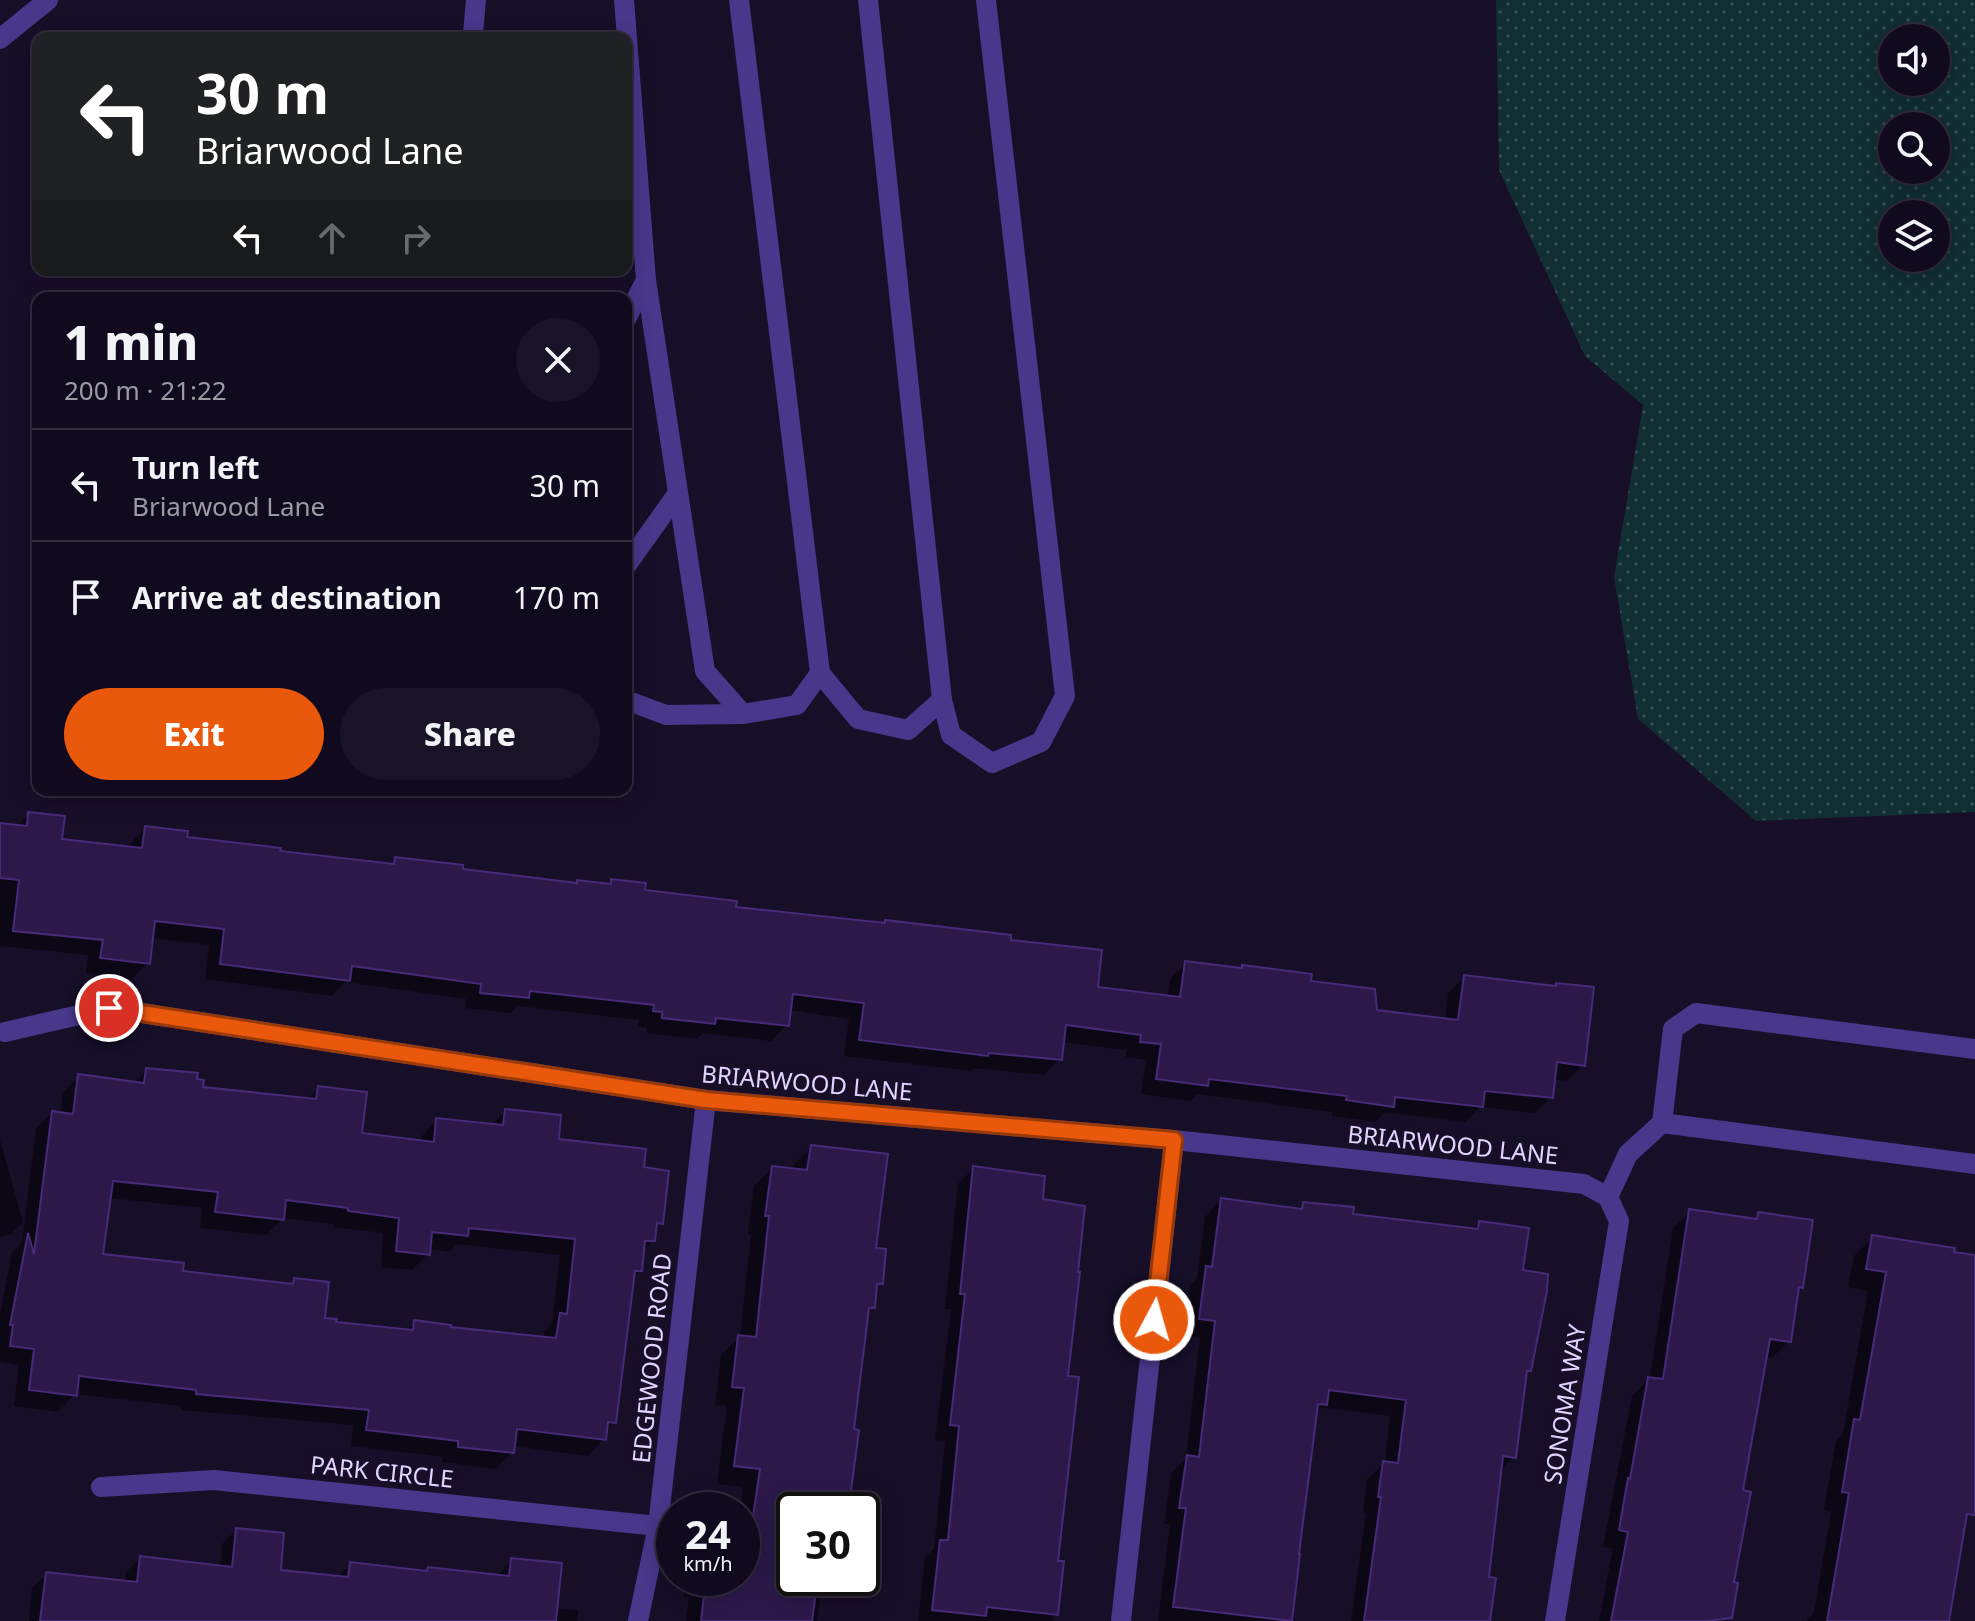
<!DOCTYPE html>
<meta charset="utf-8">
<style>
body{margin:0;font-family:"Noto Sans",sans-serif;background:#1a1327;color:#f1f3f6;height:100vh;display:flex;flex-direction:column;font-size:30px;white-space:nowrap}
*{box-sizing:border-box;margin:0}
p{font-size:26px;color:#9c9aa4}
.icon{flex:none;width:44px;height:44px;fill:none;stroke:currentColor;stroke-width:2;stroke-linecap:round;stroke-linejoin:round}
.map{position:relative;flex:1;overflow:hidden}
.side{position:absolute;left:32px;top:292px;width:600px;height:504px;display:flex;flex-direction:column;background:#110a1e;border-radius:16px;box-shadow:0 4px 20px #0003,0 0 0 2px #302b3c}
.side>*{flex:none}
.hud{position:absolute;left:32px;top:32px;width:600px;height:244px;border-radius:16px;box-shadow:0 4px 20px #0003,0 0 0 2px #302b3c;background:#202124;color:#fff;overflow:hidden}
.buttons{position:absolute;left:1878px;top:24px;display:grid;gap:16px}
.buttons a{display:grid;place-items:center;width:72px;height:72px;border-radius:50%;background:#110a1e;box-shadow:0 4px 20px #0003,0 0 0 2px #302b3c;font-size:40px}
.speed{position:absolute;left:656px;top:1492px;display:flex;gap:16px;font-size:40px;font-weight:700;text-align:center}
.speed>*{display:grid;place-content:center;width:104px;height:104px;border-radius:50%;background:#110a1e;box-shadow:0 4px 20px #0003,0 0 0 2px #302b3c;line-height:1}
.speed small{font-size:20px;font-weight:400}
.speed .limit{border:4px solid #111;border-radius:12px;background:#fff;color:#111}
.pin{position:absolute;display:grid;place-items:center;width:68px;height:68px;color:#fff;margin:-34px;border:4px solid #fff;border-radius:50%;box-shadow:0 2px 8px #0007}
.me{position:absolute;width:88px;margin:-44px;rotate:6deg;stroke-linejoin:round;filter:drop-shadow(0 0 6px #0008)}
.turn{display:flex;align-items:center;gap:28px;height:168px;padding:0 32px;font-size:36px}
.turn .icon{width:104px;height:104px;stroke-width:2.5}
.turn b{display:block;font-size:56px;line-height:68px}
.lanes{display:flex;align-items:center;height:76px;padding:0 32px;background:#0003;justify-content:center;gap:40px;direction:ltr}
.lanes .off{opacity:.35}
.round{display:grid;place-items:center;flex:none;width:84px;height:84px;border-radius:42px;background:#1a1327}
.summary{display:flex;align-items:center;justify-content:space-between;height:136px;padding:0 32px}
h1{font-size:48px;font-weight:800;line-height:60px}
.cta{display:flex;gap:16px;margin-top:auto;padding:16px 32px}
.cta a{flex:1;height:92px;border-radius:48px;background:#ea580c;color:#fff;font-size:32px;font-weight:800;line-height:92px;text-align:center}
.cta a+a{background:#1a1327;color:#f1f3f6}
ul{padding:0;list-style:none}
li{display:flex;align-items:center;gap:24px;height:112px;padding:0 32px;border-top:2px solid #302b3c}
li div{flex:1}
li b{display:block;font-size:30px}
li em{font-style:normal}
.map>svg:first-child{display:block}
.grass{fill:url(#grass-dots);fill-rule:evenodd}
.shadow{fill:#0007;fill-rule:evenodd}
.building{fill:#2c194a;stroke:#472a78;stroke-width:2;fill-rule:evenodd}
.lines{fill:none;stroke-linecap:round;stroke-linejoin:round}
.minor{stroke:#48378a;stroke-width:20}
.route-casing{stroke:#983908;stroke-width:20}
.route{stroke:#ea580c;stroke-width:14}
.labels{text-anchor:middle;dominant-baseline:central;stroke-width:8;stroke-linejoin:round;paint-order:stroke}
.street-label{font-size:24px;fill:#e1d5ff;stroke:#170e28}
</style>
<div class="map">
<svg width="1975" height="1621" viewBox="0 0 1975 1621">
<defs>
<pattern id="grass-dots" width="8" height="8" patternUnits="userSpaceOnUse" patternTransform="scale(2)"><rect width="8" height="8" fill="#112e33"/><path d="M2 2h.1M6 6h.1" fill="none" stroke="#334b52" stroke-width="1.8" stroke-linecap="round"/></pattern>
</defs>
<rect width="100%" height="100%" fill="#170e28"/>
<path class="grass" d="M 1496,0 L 1975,0 L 1975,812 L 1756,821 L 1638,719 L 1614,577 L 1643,405 L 1585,356 L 1499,170 ZM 1892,38 L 1936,38 L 1936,82 L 1892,82 ZM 1892,126 L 1936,126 L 1936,170 L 1892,170 ZM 1892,214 L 1936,214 L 1936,258 L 1892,258 Z"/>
<g class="shadow">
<path d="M 29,814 L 59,840 L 129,848 L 130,844 L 145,828 L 185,839 L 389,866 L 396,859 L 460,871 L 576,885 L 608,886 L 612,881 L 643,892 L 734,909 L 883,925 L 886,922 L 1008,942 L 1096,989 L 1167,998 L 1170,979 L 1186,963 L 1308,982 L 1375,1012 L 1445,1021 L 1448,993 L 1464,978 L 1553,988 L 1557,985 L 1583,1065 L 1567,1081 L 1553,1079 L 1551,1097 L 1535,1113 L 1480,1107 L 1465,1122 L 1385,1112 L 1376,1122 L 1332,1116 L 1332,1112 L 1197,1094 L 1191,1101 L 1141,1094 L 1146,1060 L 1126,1057 L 1126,1050 L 1062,1042 L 1060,1059 L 1044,1075 L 974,1068 L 971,1071 L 844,1056 L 849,1019 L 789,1010 L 787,1025 L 771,1041 L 703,1033 L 697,1039 L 647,1033 L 647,1028 L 638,1026 L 639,1020 L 518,1006 L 511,1013 L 465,1008 L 466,999 L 345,982 L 332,996 L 205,979 L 209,945 L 151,938 L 148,963 L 132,979 L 86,973 L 88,955 L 0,946 L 0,825 L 16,827 Z"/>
<path d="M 147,1070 L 195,1080 L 201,1088 L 307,1100 L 319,1088 L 360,1135 L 420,1142 L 421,1137 L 437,1120 L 491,1126 L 505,1111 L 557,1141 L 642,1169 L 661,1223 L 654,1229 L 653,1241 L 642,1252 L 640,1271 L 632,1278 L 614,1422 L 605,1431 L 604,1439 L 588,1456 L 513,1446 L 512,1452 L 496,1469 L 442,1462 L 443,1457 L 351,1446 L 353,1425 L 181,1410 L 181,1406 L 75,1394 L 58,1412 L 14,1406 L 19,1365 L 0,1362 L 0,1315 L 12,1252 L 22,1242 L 36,1129 L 52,1113 L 60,1114 L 63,1093 L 79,1076 L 133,1084 ZM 109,1198 L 202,1208 L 200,1228 L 266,1235 L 283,1218 L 333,1224 L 333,1227 L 383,1233 L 381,1267 L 412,1270 L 428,1254 L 429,1249 L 450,1252 L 457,1244 L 560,1255 L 552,1323 L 544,1332 L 543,1338 L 449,1328 L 415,1322 L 406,1331 L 334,1324 L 323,1320 L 294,1280 L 289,1286 L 181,1273 L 101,1256 Z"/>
<path d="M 0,1140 L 23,1222 L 10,1235 L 0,1237 Z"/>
<path d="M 812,1147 L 874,1249 L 881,1283 L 875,1289 L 873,1307 L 866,1314 L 852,1431 L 857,1431 L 847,1510 L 794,1510 L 794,1578 L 842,1578 L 835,1585 L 822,1583 L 817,1621 L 686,1621 L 689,1597 L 684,1597 L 686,1578 L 742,1578 L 742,1510 L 740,1510 L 743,1487 L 717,1484 L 727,1406 L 715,1405 L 721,1355 L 740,1336 L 751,1234 L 748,1234 L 754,1186 L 772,1168 L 792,1170 L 793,1165 Z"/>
<path d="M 974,1168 L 1041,1201 L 1066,1378 L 1055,1562 L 1056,1614 L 1052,1621 L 918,1621 L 925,1557 L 934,1549 L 945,1441 L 935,1440 L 951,1309 L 945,1309 L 958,1184 Z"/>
<path d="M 1221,1200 L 1297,1210 L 1303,1204 L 1351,1216 L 1473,1230 L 1480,1224 L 1521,1272 L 1530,1370 L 1524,1376 L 1514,1457 L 1499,1471 L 1487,1579 L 1488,1621 L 1351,1621 L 1366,1513 L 1363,1513 L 1367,1480 L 1385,1463 L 1390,1416 L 1322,1407 L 1315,1414 L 1290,1621 L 1158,1621 L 1170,1524 L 1164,1524 L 1171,1473 L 1186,1458 L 1200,1337 L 1183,1335 L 1190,1285 L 1197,1278 L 1205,1217 Z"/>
<path d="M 1690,1212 L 1753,1221 L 1759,1214 L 1801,1287 L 1797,1292 L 1789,1341 L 1772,1358 L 1765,1357 L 1741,1492 L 1732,1584 L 1736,1585 L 1730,1619 L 1727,1621 L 1599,1621 L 1613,1548 L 1603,1547 L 1632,1396 L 1650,1378 L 1673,1228 Z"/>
<path d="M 1873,1237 L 1975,1254 L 1975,1491 L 1971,1514 L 1964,1520 L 1941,1621 L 1806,1621 L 1814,1613 L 1831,1512 L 1824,1510 L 1836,1441 L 1843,1434 L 1868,1291 L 1848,1287 L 1854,1256 Z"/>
<path d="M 236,1530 L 278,1571 L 337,1577 L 351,1564 L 425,1573 L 428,1569 L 497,1576 L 512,1560 L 555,1608 L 578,1610 L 577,1621 L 29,1621 L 32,1588 L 47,1574 L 125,1582 L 126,1572 L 141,1558 L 220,1567 L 222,1544 Z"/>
</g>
<g class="building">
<path d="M 28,812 L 65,816 L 62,839 L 142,848 L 145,826 L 188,831 L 187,837 L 281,848 L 280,851 L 394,864 L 395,857 L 463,865 L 463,869 L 577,883 L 577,880 L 611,884 L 611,879 L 646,883 L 645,890 L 737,901 L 736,907 L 885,923 L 885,920 L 1011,935 L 1011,940 L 1102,950 L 1098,987 L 1180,997 L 1185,961 L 1242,968 L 1242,965 L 1312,974 L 1311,981 L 1375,989 L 1377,1010 L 1458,1020 L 1464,975 L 1556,986 L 1556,983 L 1594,987 L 1585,1066 L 1557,1062 L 1553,1098 L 1485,1091 L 1483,1107 L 1395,1097 L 1394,1107 L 1346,1100 L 1347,1096 L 1209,1079 L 1208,1086 L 1156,1079 L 1161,1044 L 1140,1042 L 1141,1035 L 1066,1025 L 1062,1060 L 989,1053 L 988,1056 L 859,1040 L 864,1003 L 793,994 L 789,1026 L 716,1018 L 715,1024 L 662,1018 L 662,1012 L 653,1011 L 654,1005 L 530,991 L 529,998 L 480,993 L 481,984 L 352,966 L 350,981 L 220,964 L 224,929 L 155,921 L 150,964 L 100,958 L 103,940 L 13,931 L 19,880 L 0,878 L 0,823 L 27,826 Z"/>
<path d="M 146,1068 L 198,1073 L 197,1079 L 204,1080 L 203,1087 L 316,1099 L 318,1086 L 367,1092 L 362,1133 L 434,1142 L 436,1118 L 503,1125 L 505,1109 L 561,1115 L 559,1139 L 646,1149 L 644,1167 L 669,1171 L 663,1224 L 657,1223 L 655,1241 L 645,1241 L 642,1271 L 635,1271 L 616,1423 L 608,1422 L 606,1440 L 517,1429 L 514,1453 L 458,1447 L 458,1441 L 366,1430 L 369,1410 L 196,1394 L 196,1390 L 79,1376 L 77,1396 L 29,1390 L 34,1349 L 10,1346 L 13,1325 L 10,1325 L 28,1233 L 34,1254 L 52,1111 L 73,1114 L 78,1074 L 144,1083 ZM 113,1181 L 218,1192 L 215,1212 L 284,1220 L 286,1200 L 348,1208 L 348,1211 L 399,1218 L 396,1251 L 430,1255 L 432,1232 L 468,1236 L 469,1228 L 575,1239 L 567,1314 L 560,1313 L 556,1338 L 451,1327 L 451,1325 L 414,1320 L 413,1330 L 336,1322 L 337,1319 L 325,1318 L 329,1282 L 294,1278 L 293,1284 L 183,1271 L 184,1263 L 103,1254 Z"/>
<path d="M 811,1145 L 888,1154 L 876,1248 L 886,1249 L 883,1284 L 877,1284 L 875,1308 L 869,1308 L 854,1429 L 859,1430 L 850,1498 L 794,1493 L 794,1578 L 818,1578 L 812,1621 L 701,1621 L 706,1578 L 742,1578 L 742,1536 L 750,1537 L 760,1469 L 734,1466 L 744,1388 L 732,1387 L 738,1335 L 756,1337 L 769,1216 L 765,1216 L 772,1166 L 807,1170 Z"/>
<path d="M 973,1166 L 1045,1176 L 1043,1199 L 1085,1206 L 1078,1272 L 1080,1272 L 1068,1376 L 1079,1377 L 1058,1561 L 1064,1561 L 1058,1615 L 987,1607 L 986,1616 L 932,1610 L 940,1540 L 948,1540 L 959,1426 L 950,1425 L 965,1294 L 960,1294 Z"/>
<path d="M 1221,1198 L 1302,1209 L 1303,1202 L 1354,1207 L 1353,1214 L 1478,1229 L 1479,1221 L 1529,1228 L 1523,1270 L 1548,1274 L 1547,1291 L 1531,1371 L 1527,1371 L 1516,1458 L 1503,1456 L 1489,1577 L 1496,1578 L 1490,1621 L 1364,1621 L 1381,1497 L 1378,1497 L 1383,1461 L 1398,1463 L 1406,1400 L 1329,1390 L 1327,1405 L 1318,1404 L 1299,1554 L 1300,1554 L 1292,1621 L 1173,1607 L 1186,1508 L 1179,1508 L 1187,1455 L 1199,1457 L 1215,1321 L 1199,1319 L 1206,1266 L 1212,1267 Z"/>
<path d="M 1689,1209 L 1757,1219 L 1758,1212 L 1813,1220 L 1803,1288 L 1799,1287 L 1791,1342 L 1770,1339 L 1743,1490 L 1751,1492 L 1734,1582 L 1738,1583 L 1732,1618 L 1707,1621 L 1611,1621 L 1628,1532 L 1619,1530 L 1628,1478 L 1630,1479 L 1648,1377 L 1663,1379 Z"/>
<path d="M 1872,1235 L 1955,1248 L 1954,1252 L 1975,1255 L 1975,1515 L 1967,1514 L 1949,1621 L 1827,1621 L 1849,1493 L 1842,1492 L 1854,1419 L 1860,1420 L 1886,1272 L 1866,1269 Z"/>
<path d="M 236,1528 L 284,1533 L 281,1570 L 348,1577 L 350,1562 L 427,1571 L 428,1567 L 509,1576 L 511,1558 L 562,1563 L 556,1621 L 40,1621 L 46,1572 L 137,1582 L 140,1556 L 232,1567 Z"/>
</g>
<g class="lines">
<g class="minor">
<path d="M 624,0 L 646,280 L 705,671 L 743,714 L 797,705 L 820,673"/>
<path d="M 739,0 L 820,673 L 858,719 L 908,730 L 942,700"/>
<path d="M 868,0 L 942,700 L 951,735 L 992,763 L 1041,742 L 1065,696 L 986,0"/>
<path d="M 470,38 L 473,33 L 476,0"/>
<path d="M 0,39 L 48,0"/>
<path d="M 626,319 L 646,280"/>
<path d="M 626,566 L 678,493"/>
<path d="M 626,700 L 666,715 L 743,714"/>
<path d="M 5,1032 L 109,1008 L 706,1100 L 1174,1140 L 1584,1184 L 1608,1197"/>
<path d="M 1662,1123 L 1975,1164"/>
<path d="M 1608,1197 L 1628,1154 L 1662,1123 L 1673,1029 L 1696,1013 L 1975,1049"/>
<path d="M 101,1487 L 214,1480 L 658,1526"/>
<path d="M 638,1621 L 658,1526 L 706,1100"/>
<path d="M 1121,1621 L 1174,1140"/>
<path d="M 1555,1621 L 1619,1221 L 1608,1197"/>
</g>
</g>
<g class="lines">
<defs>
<path id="route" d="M 109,1008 L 706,1100 L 1174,1140 L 1154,1320"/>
</defs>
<use href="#route" class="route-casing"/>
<use href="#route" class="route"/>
</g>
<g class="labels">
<g class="street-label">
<text transform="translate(807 1082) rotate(5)">BRIARWOOD LANE</text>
<text transform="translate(1453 1144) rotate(6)">BRIARWOOD LANE</text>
<text transform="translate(651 1358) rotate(-84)">EDGEWOOD ROAD</text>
<text transform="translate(1564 1404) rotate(-81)">SONOMA WAY</text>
<text transform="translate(382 1471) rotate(6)">PARK CIRCLE</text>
</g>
</g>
</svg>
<div class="buttons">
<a><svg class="icon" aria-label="sound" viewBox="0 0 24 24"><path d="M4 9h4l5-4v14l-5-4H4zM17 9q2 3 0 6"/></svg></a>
<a><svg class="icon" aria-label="search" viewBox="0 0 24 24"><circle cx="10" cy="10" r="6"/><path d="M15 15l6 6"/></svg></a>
<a><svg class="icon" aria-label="layers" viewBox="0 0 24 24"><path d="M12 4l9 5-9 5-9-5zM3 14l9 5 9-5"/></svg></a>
</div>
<div class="speed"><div>24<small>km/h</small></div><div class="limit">30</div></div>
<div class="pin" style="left:109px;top:1008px;background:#d93025"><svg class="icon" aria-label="arrive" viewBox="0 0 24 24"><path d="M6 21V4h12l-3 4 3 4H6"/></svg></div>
<svg class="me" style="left:1154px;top:1320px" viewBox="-20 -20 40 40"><circle r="17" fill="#ea580c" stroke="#fff" stroke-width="3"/><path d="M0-11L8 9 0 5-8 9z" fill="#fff"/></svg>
<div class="hud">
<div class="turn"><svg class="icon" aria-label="left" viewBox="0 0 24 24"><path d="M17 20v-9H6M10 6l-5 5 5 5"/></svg><div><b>30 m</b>Briarwood Lane</div></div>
<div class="lanes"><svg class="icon" aria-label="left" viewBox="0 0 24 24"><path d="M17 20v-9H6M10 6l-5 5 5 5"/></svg><svg class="icon off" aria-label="ahead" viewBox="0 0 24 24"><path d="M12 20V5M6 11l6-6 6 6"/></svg><svg class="icon off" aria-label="right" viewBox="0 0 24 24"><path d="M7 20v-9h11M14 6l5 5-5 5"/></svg></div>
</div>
<section class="side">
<div class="summary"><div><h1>1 min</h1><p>200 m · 21:22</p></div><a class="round"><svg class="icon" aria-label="close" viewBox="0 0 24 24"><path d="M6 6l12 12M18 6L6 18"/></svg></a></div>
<ul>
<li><svg class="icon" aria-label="left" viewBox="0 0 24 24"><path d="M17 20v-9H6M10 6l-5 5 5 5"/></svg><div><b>Turn left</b><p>Briarwood Lane</p></div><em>30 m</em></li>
<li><svg class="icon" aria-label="arrive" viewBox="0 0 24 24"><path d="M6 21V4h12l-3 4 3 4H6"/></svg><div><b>Arrive at destination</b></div><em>170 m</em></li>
</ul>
<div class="cta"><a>Exit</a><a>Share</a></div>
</section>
</div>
